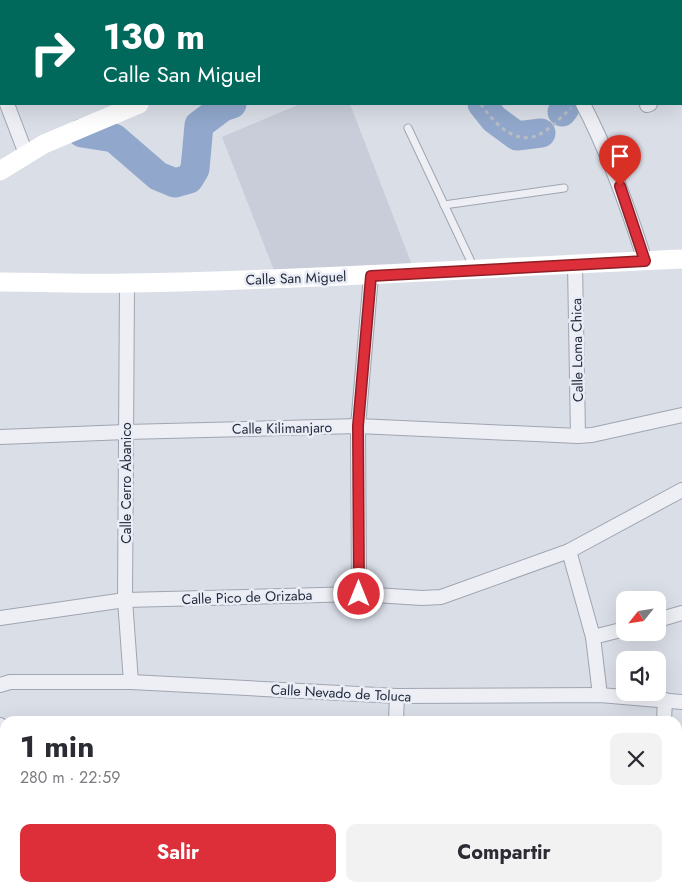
<!DOCTYPE html>
<html lang="es">
<meta charset="utf-8">
<style>
body{margin:0;font-family:Jost,sans-serif;background:#f2f2f3;color:#2b2b33;height:100vh;display:flex;flex-direction:column;font-size:19px;white-space:nowrap}
*{box-sizing:border-box;margin:0}
p{font-size:16px;color:#7c7c81}
.icon{flex:none;width:28px;height:28px;fill:none;stroke:currentColor;stroke-width:2;stroke-linecap:round;stroke-linejoin:round}
.map{position:relative;flex:1;overflow:hidden}
.details{position:absolute;left:0px;top:716px;width:682px;height:176px;display:flex;flex-direction:column;background:#fff;border-radius:15px 15px 0 0;box-shadow:0 5px 20px #0002}
.details>*{flex:none}
.banner{position:absolute;left:0px;top:0px;width:682px;height:105px;box-shadow:0 5px 20px #0002;background:#00695c;color:#fff;overflow:hidden}
.needle{width:32px;rotate:240deg}
.fabs{position:absolute;left:616px;top:591px;display:grid;gap:10px}
.fabs a{display:grid;place-items:center;width:50px;height:50px;border-radius:10px;background:#fff;box-shadow:0 5px 20px #0002;font-size:25px}
.pin{position:absolute;display:grid;place-items:center;width:42px;height:42px;color:#fff;margin:-51px -21px;border-radius:50% 50% 50% 0;rotate:-45deg;box-shadow:0 0 5px #0007}
.pin .icon{rotate:45deg}
.me{position:absolute;width:55px;margin:-28px;rotate:0deg;stroke-linejoin:round;filter:drop-shadow(0 0 4px #0008)}
.turn{display:flex;align-items:center;gap:18px;height:105px;padding:0 20px;font-size:22px}
.turn .icon{width:65px;height:65px;stroke-width:2.5}
.turn b{display:block;font-size:35px;line-height:42px}
.round{display:grid;place-items:center;flex:none;width:52px;height:52px;border-radius:10px;background:#f2f2f3}
.summary{display:flex;align-items:center;justify-content:space-between;height:85px;padding:0 20px}
h1{font-size:30px;font-weight:700;line-height:38px}
.cta{display:flex;gap:10px;margin-top:auto;padding:10px 20px}
.cta a{flex:1;height:58px;border-radius:10px;background:#dc2f3a;color:#fff;font-size:20px;font-weight:700;line-height:58px;text-align:center}
.cta a+a{background:#f2f2f3;color:#2b2b33}
.map>svg:first-child{display:block}
.built{fill:#c8cdd9}
.lines{fill:none;stroke-linecap:round;stroke-linejoin:round}
.river{stroke:#91a8cc;stroke-width:29}
.lane-casing{stroke:#9fa5b1;stroke-width:9}
.street-casing{stroke:#9fa5b1;stroke-width:16}
.path{stroke:#b8bcc5;stroke-width:3;stroke-dasharray:4 4;stroke-linecap:butt}
.lane{stroke:#edeff5;stroke-width:7}
.street{stroke:#edeff5;stroke-width:14}
.secondary{stroke:#fff;stroke-width:19}
.route-casing{stroke:#8f1f26;stroke-width:12}
.route{stroke:#dc2f3a;stroke-width:9}
.labels{text-anchor:middle;dominant-baseline:central;stroke-width:5;stroke-linejoin:round;paint-order:stroke}
.street-label{font-size:14px;fill:#232b3e;stroke:#eaedf5}
</style>
<div class="map">
<svg width="682" height="892" viewBox="0 0 682 892">
<rect width="100%" height="100%" fill="#dadee7"/>
<path class="built" d="M 300,104 L 350,104 L 412,265 L 275,273 L 222,137 Z"/>
<g class="lines">
<g class="river">
<path d="M 628,1 L 630,0"/>
<path d="M 482,104 L 494,119 L 517,136 L 541,133"/>
<path d="M 562,112 L 565,108"/>
<path d="M 82,133 L 114,138 L 158,176 L 175,183 L 189,179 L 195,169 L 199,125 L 223,107 L 232,104"/>
</g>
<defs>
<g id="lane">
<path d="M 408,128 L 474,268"/>
<path d="M 444,205 L 564,188"/>
</g>
<g id="street">
<path d="M 165,0 L 166,1"/>
<path d="M 54,1 L 58,0"/>
<path d="M 0,19 L 1,18"/>
<path d="M 681,83 L 682,85"/>
<path d="M 0,87 L 1,90"/>
<path d="M 7,104 L 26,154"/>
<path d="M 583,104 C 609,154 628,207 645,261"/>
<path d="M 647,105 L 650,104"/>
<path d="M 575,264 L 578,436"/>
<path d="M 127,283 L 125,600 L 131,682"/>
<path d="M 0,437 L 126,432 L 358,426 L 578,436 L 592,435 L 682,415"/>
<path d="M 569,551 L 593,637 L 600,695"/>
<path d="M 359,594 L 358,426 L 371,276"/>
<path d="M 0,618 L 125,600 L 359,594 L 422,598 L 441,597 L 569,551 L 682,490"/>
<path d="M 658,620 L 682,613"/>
<path d="M 593,637 L 625,629"/>
<path d="M 0,685 L 10,682 L 131,682 L 397,696 L 600,695 L 682,702"/>
<path d="M 396,721 L 397,696"/>
<path d="M 664,721 L 665,700"/>
<path d="M 0,725 L 5,743"/>
<path d="M 0,813 L 5,814"/>
<path d="M 678,857 L 682,857"/>
<path d="M 661,888 L 661,892"/>
<path d="M 24,892 L 24,888"/>
<path d="M 385,892 L 385,888"/>
</g>
</defs>
<use href="#lane" class="lane-casing"/>
<use href="#street" class="street-casing"/>
<path class="path" d="M 481,104 C 492,121 515,146 538,135 C 550,130 561,117 571,108"/>
<use href="#lane" class="lane"/>
<use href="#street" class="street"/>
<g class="secondary">
<path d="M 478,1 L 482,0"/>
<path d="M 0,171 L 44,144 L 139,104"/>
<path d="M 0,282 C 43,282 86,284 128,283 C 313,280 497,267 682,259"/>
</g>
</g>
<g class="lines">
<defs>
<path id="route" d="M 359,594 L 358,426 L 371,276 L 645,261 L 620,186"/>
</defs>
<use href="#route" class="route-casing"/>
<use href="#route" class="route"/>
</g>
<g class="labels">
<g class="street-label">
<text transform="translate(296 278) rotate(-2)">Calle San Miguel</text>
<text transform="translate(577 350) rotate(-91)">Calle Loma Chica</text>
<text transform="translate(282 428) rotate(-1)">Calle Kilimanjaro</text>
<text transform="translate(126 483) rotate(-90)">Calle Cerro Abanico</text>
<text transform="translate(247 597) rotate(-2)">Calle Pico de Orizaba</text>
<text transform="translate(341 693) rotate(3)">Calle Nevado de Toluca</text>
</g>
</g>
</svg>
<div class="fabs">
<a><svg class="needle" viewBox="-14 -14 28 28"><path d="M0-13l5 13h-10z" fill="#e53935"/><path d="M0 13l5-13h-10z" fill="#7c7c81"/></svg></a>
<a><svg class="icon" aria-label="sound" viewBox="0 0 24 24"><path d="M4 9h4l5-4v14l-5-4H4zM17 9q2 3 0 6"/></svg></a>
</div>
<div class="pin" style="left:620px;top:186px;background:#d93025"><svg class="icon" aria-label="arrive" viewBox="0 0 24 24"><path d="M6 21V4h12l-3 4 3 4H6"/></svg></div>
<svg class="me" style="left:359px;top:594px" viewBox="-20 -20 40 40"><circle r="17" fill="#dc2f3a" stroke="#fff" stroke-width="3"/><path d="M0-11L8 9 0 5-8 9z" fill="#fff"/></svg>
<div class="banner">
<div class="turn"><svg class="icon" aria-label="right" viewBox="0 0 24 24"><path d="M7 20v-9h11M14 6l5 5-5 5"/></svg><div><b>130 m</b>Calle San Miguel</div></div>
</div>
<section class="details">
<div class="summary"><div><h1>1 min</h1><p>280 m · 22:59</p></div><a class="round"><svg class="icon" aria-label="close" viewBox="0 0 24 24"><path d="M6 6l12 12M18 6L6 18"/></svg></a></div>
<div class="cta"><a>Salir</a><a>Compartir</a></div>
</section>
</div>
